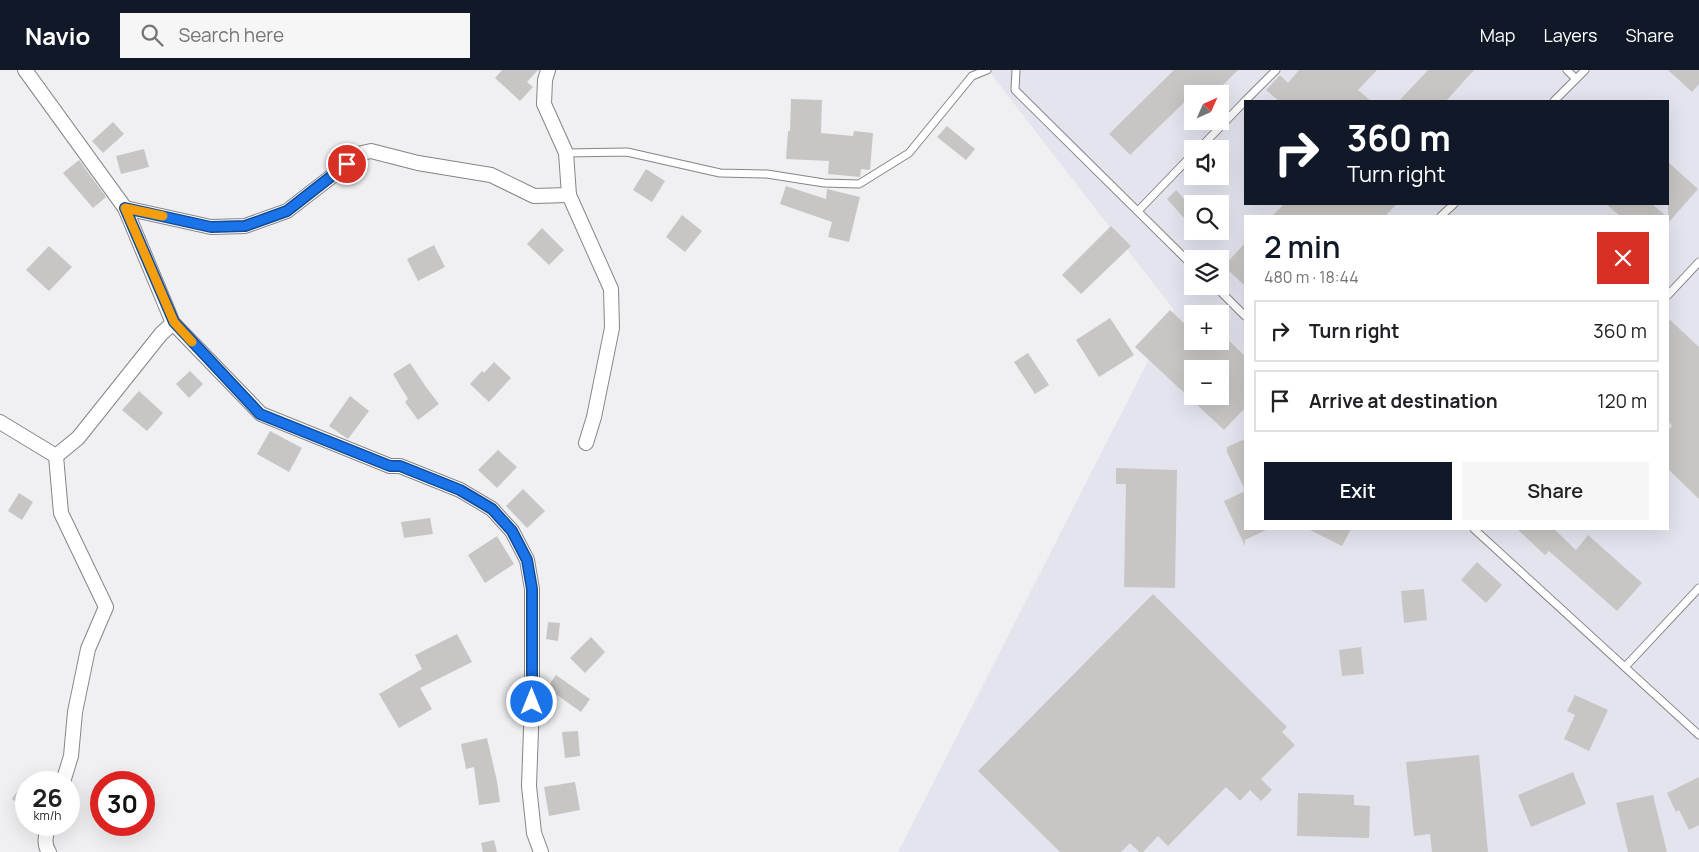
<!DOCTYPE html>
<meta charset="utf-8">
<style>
body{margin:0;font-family:Manrope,sans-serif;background:#f6f6f6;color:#202124;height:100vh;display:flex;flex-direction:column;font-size:19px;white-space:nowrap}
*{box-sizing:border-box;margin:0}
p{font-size:16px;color:#757577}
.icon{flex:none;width:28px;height:28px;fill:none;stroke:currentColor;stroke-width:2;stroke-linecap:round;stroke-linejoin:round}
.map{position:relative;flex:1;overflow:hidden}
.side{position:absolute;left:1244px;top:145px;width:425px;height:315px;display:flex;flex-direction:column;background:#fff;border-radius:0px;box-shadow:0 5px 20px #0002}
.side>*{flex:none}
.banner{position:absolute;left:1244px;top:30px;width:425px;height:105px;border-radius:0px;box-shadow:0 5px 20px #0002;background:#111827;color:#fff;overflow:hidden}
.needle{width:32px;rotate:45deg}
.buttons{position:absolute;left:1184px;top:15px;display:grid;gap:10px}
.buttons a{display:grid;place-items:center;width:45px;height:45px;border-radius:0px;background:#fff;box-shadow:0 5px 20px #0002;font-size:25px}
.speed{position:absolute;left:15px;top:701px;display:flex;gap:10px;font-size:25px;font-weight:700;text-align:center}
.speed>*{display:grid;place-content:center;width:65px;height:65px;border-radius:50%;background:#fff;box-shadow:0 5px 20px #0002;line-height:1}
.speed small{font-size:12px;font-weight:400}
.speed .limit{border:8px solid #d22;background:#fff;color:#111}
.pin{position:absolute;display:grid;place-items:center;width:42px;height:42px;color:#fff;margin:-21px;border:2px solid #fff;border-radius:50%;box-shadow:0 1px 5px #0007}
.me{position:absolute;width:55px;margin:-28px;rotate:0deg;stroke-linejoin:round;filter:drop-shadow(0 0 4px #0008)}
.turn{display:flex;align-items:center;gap:18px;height:105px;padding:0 20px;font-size:22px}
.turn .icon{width:65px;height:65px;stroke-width:2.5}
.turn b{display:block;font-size:35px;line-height:42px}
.round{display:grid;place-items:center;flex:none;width:52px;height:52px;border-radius:0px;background:#f6f6f6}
.head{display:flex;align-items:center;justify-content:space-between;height:85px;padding:0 20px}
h1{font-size:30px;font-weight:600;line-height:38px;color:#111827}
.action{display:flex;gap:10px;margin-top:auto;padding:10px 20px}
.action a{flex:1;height:58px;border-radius:0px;background:#111827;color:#fff;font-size:20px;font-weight:600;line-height:58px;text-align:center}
.action a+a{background:#f6f6f6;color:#202124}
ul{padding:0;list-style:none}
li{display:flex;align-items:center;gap:15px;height:62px;margin:0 10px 8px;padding:0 10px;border:2px solid #e0e0e0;border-radius:0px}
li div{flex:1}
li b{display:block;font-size:19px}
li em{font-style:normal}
header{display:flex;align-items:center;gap:30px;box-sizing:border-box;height:70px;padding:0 25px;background:#111827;color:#fff}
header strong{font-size:24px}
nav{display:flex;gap:28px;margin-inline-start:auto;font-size:18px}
.search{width:350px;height:45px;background:#f6f6f6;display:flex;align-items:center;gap:12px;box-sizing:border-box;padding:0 18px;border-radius:0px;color:#757577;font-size:19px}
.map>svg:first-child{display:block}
.built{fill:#e4e4ef;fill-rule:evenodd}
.building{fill:#c8c6c4;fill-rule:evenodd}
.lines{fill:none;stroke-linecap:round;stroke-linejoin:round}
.lane-casing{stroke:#858588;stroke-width:9}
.street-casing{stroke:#858588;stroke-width:16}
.lane{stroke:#fff;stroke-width:7}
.street{stroke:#fff;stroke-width:14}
.route-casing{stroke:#114b97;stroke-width:12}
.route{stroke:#1a73e8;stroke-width:9}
.slow{stroke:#f59e0b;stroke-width:9}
</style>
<header>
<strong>Navio</strong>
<div class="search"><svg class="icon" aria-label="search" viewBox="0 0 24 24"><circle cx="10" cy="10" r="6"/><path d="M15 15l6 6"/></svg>Search here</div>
<nav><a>Map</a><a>Layers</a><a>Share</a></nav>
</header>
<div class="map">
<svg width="1699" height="782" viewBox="0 0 1699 782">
<rect width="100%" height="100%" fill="#f0f0f3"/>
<path class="built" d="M 988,0 L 1699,0 L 1699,782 L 898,782 L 1174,240 ZM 1192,24 L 1220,24 L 1220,51 L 1192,51 ZM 1245,31 L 1668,31 L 1668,134 L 1245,134 ZM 1192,79 L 1220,79 L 1220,106 L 1192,106 ZM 1192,134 L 1220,134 L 1220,161 L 1192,161 ZM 1245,146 L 1668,146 L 1668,459 L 1245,459 ZM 1192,189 L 1220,189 L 1220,216 L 1192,216 ZM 1192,244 L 1220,244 L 1220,271 L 1192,271 ZM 1192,299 L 1220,299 L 1220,326 L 1192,326 Z"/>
<g class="building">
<path d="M 502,0 L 538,0 L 527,12 L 533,17 L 520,31 L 495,8 Z"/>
<path d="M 1174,0 L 1238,0 L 1214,24 L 1210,24 L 1202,15 L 1130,85 L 1109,64 Z"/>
<path d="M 1299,0 L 1377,0 L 1358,20 L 1371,31 L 1279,31 L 1266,20 L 1280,5 L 1288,13 Z"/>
<path d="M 1428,0 L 1474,0 L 1446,31 L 1399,31 Z"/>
<path d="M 1668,0 L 1699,0 L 1699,14 L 1692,22 Z"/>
<path d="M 791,29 L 822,30 L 821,63 L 853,66 L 854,61 L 873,63 L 870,100 L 861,99 L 860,107 L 828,104 L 829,91 L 786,89 L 788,61 L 790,61 Z"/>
<path d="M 113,52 L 124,64 L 103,83 L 92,71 Z"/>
<path d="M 947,56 L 975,79 L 966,90 L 937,67 Z"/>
<path d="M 144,79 L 149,97 L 121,104 L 116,86 Z"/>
<path d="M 79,90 L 106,127 L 93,138 L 63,103 Z"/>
<path d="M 1668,92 L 1698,119 L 1668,153 Z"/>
<path d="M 646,99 L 665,111 L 652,132 L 633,120 Z"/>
<path d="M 786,116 L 826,129 L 827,119 L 860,127 L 849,172 L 828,167 L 832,152 L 780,134 Z"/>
<path d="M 1176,120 L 1192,138 L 1192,157 L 1167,129 Z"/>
<path d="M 1284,134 L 1397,134 L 1385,146 L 1272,146 Z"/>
<path d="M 1606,134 L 1652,134 L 1666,146 L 1620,146 Z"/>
<path d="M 682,145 L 702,161 L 685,182 L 666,167 Z"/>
<path d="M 1111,156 L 1131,176 L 1081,224 L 1062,205 Z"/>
<path d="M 542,158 L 564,180 L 549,195 L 527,174 Z"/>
<path d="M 1245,173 L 1245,216 L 1224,196 Z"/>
<path d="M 434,175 L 445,197 L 418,211 L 407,189 Z"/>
<path d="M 49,176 L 72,197 L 49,221 L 26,200 Z"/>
<path d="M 1170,240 L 1192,261 L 1192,271 L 1220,271 L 1220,262 L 1245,286 L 1245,338 L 1224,360 L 1135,277 ZM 1192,299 L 1220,299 L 1220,326 L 1192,326 Z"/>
<path d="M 1110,248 L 1134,285 L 1099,307 L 1076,270 Z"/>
<path d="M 1668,248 L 1699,277 L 1699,429 L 1668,399 L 1668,360 L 1672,356 L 1668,351 Z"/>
<path d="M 1028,283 L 1049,315 L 1035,324 L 1014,292 Z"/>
<path d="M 494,292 L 511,308 L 489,332 L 470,314 L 482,301 L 484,303 Z"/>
<path d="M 410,293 L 426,317 L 439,334 L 418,350 L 405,332 L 408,329 L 393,304 Z"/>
<path d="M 190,301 L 203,314 L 189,328 L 176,314 Z"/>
<path d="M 139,321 L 163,343 L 147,361 L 122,340 Z"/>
<path d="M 350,326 L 369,341 L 348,369 L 329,356 Z"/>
<path d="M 270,361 L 302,378 L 289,402 L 257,384 Z"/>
<path d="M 1245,369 L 1245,420 L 1227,382 L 1227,377 Z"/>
<path d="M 498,380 L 517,397 L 497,418 L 478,400 Z"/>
<path d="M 1116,398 L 1177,400 L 1175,518 L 1124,517 L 1126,414 L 1116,414 Z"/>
<path d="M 523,419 L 545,441 L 527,458 L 506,436 Z"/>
<path d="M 1245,421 L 1245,459 L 1268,459 L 1245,470 L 1245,476 L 1224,431 Z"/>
<path d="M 19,423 L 33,432 L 22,450 L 8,441 Z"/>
<path d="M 430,448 L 433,464 L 404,468 L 401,452 Z"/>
<path d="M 1308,459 L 1351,459 L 1342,476 Z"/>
<path d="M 1517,459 L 1554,459 L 1576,480 L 1588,465 L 1642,513 L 1617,541 L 1549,481 L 1545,485 Z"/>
<path d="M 497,466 L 514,494 L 485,513 L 468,485 Z"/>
<path d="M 1477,492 L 1502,515 L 1486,533 L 1461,510 Z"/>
<path d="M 1424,519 L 1427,550 L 1404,553 L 1401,521 Z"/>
<path d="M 1153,524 L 1287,657 L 1282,662 L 1295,675 L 1261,709 L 1272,720 L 1261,731 L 1250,720 L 1240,731 L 1226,717 L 1168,776 L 1158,766 L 1143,782 L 1139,782 L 1130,773 L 1121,782 L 1060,782 L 978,701 Z"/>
<path d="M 548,552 L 560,553 L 558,571 L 546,569 Z"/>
<path d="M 457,564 L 472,592 L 420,618 L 432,639 L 399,658 L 379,624 L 422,599 L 415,585 Z"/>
<path d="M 591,567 L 605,582 L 585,603 L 570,588 Z"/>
<path d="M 1361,577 L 1364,604 L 1342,606 L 1339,580 Z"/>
<path d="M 556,605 L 590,629 L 581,642 L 547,618 Z"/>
<path d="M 1575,625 L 1608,640 L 1589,681 L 1564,669 L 1575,645 L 1567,641 Z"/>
<path d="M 578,661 L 580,686 L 565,688 L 562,662 Z"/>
<path d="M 487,668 L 497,711 L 500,732 L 479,735 L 474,697 L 466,699 L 461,674 Z"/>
<path d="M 1479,685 L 1488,782 L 1432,782 L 1430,764 L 1414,766 L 1406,692 Z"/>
<path d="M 1573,702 L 1586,734 L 1531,757 L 1518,725 Z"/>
<path d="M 1699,707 L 1699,755 L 1689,760 L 1679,740 L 1676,742 L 1667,723 Z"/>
<path d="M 26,708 L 26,738 L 12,729 Z"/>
<path d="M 575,712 L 580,740 L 549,746 L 544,717 Z"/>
<path d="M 1298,723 L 1354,725 L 1354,735 L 1370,736 L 1369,768 L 1297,766 Z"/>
<path d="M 1653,725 L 1667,782 L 1628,782 L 1616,733 Z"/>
<path d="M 494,770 L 497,782 L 483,782 L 481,773 Z"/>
</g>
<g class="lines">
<defs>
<g id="lane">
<path d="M 1016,0 L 1015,20 L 1192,195"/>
<path d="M 1567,0 L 1576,9"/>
<path d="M 1245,31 L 1276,0"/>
<path d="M 1554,31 L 1585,0"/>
<path d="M 1199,79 L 1245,31"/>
<path d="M 566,83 L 627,82 L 720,103 L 767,104 L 824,113 L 859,114 L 909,83 L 972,6 L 987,0"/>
<path d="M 1138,141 L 1192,85"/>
<path d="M 1441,146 L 1454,134"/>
<path d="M 1215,216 L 1245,246"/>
<path d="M 1668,225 L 1699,192"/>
<path d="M 1474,459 L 1699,665"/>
<path d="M 1625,597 L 1699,518"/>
</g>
<g id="street">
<path d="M 25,0 L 125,138 L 173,253 L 261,344 L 390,396 L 400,396 L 460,420 L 492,439 L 512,461 L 527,490 L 532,519 L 532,632 L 529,716 L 534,763 L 541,782"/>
<path d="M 548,0 L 545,10 L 544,34 L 566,83 L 569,125 L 611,219 L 612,258 L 594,347 L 586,373"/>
<path d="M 125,138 L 211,157 L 245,156 L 287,141 L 362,83 L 371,81 L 418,93 L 491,105 L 534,126 L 569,125"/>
<path d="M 0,352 L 56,386 L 61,443 L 106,537 L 88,579 L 75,642 L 71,686 L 63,712"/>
<path d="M 56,386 L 78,368 L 161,264 L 173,253"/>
<path d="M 49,755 C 46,764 43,774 49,782"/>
</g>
</defs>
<use href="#lane" class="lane-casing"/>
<use href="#street" class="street-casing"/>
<use href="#lane" class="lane"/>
<use href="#street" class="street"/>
</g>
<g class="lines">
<defs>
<path id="route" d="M 347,94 L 287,141 L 245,156 L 211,157 L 125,138 L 174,252 L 260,344 L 390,396 L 400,396 L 460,420 L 492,439 L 512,461 L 527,490 L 532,519 L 532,632"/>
</defs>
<use href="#route" class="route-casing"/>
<use href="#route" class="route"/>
<path class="slow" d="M 163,146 L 125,138 L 174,252 L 192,272"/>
</g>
</svg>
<div class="buttons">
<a><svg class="needle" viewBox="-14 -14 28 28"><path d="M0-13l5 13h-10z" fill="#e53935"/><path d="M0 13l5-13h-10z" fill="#757577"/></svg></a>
<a><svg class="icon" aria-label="sound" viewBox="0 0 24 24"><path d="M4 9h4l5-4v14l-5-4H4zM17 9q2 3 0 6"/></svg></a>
<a><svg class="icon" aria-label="search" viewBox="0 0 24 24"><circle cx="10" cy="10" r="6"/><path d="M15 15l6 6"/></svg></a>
<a><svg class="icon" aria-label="layers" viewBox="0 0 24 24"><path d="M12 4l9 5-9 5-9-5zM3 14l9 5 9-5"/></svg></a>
<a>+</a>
<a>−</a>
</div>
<div class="speed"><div>26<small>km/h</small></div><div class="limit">30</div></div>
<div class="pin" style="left:347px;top:94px;background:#d93025"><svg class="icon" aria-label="arrive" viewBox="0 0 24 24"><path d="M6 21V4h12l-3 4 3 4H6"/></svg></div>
<svg class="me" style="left:532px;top:632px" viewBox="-20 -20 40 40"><circle r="17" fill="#1a73e8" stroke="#fff" stroke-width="3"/><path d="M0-11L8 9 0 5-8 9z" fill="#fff"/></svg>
<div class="banner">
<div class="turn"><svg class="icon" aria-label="right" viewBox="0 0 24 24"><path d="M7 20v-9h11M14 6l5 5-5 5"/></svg><div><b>360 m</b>Turn right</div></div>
</div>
<section class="side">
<div class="head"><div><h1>2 min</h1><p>480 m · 18:44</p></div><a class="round" style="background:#d93025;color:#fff"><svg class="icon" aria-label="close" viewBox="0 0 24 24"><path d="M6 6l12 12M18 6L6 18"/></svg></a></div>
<ul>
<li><svg class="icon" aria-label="right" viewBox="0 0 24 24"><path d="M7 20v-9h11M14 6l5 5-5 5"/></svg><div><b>Turn right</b></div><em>360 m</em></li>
<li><svg class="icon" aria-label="arrive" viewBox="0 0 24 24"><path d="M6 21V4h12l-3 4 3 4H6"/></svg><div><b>Arrive at destination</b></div><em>120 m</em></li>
</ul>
<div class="action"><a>Exit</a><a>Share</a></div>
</section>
</div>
